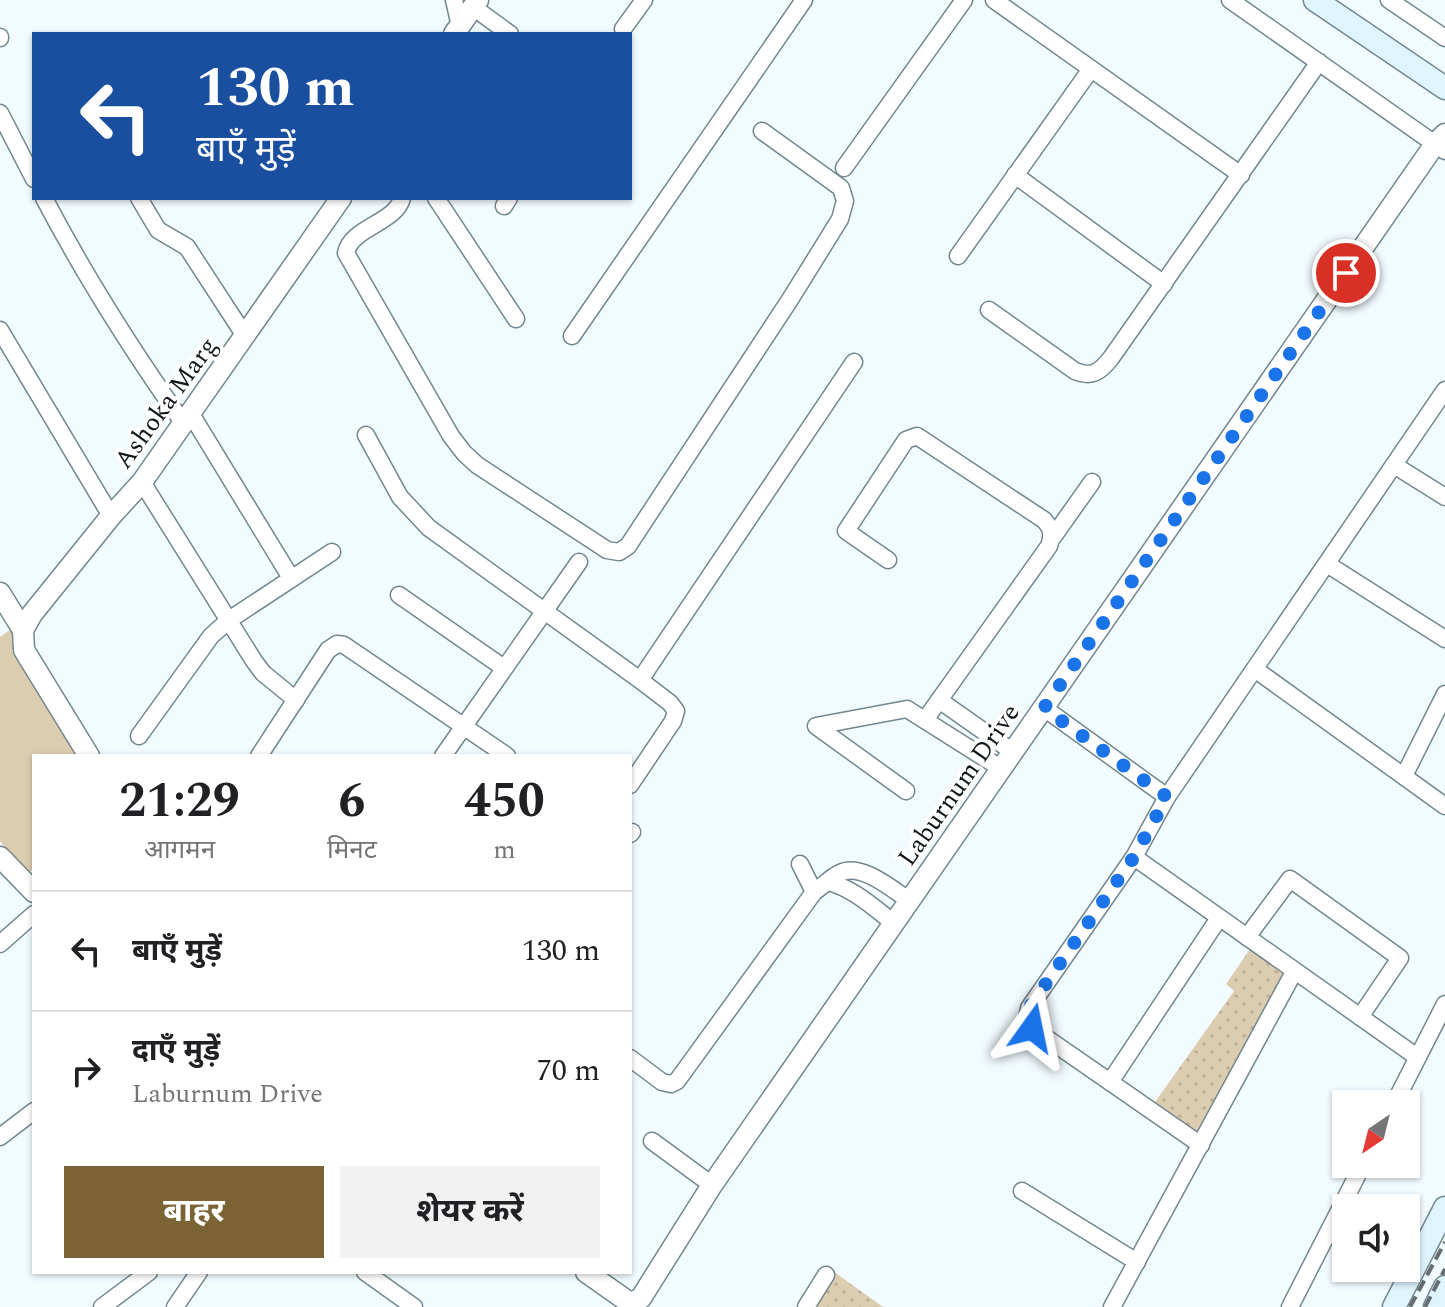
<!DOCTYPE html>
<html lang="hi">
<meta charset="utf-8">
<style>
body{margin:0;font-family:Spectral,"Noto Sans Devanagari",serif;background:#f2f2f2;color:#202124;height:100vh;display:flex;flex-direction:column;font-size:30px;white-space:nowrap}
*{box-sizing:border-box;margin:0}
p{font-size:26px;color:#757577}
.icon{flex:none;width:44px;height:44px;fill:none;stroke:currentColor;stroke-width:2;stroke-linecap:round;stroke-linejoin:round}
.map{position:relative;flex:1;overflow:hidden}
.drawer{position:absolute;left:32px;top:754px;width:600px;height:520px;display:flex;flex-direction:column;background:#fff;border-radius:0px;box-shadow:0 2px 6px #0004}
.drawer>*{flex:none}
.hud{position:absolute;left:32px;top:32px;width:600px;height:168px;border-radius:0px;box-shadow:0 2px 6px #0004;background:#1a4fa0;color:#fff;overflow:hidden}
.needle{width:52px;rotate:215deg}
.buttons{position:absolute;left:1332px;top:1090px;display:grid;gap:16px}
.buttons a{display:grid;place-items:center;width:88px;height:88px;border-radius:0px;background:#fff;box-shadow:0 2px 6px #0004;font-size:40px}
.pin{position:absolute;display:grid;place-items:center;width:68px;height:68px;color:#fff;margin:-34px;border:4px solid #fff;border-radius:50%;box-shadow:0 2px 8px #0007}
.me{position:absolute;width:88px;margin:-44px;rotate:12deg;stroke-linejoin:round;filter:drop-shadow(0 0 6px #0008)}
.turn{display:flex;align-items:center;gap:28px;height:168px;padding:0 32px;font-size:36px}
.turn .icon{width:104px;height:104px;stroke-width:2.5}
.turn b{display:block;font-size:56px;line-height:68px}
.eta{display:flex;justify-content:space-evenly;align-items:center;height:136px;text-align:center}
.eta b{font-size:48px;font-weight:700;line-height:56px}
.primary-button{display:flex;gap:16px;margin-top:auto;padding:16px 32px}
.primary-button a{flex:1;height:92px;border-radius:0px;background:#7b6333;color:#fff;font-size:32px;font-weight:700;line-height:92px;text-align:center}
.primary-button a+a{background:#f2f2f2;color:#202124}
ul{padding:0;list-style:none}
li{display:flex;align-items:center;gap:24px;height:120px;padding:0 32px;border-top:2px solid #e0e0e0}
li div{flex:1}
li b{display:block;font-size:30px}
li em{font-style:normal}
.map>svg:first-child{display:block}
.grass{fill:#ddcdb0}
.park{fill:url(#park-dots)}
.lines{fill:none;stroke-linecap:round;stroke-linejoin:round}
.minor-casing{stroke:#72878f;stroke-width:19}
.tertiary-casing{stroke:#72878f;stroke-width:23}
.secondary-casing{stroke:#72878f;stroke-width:25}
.minor{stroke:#fff;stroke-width:16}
.tertiary{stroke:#fff;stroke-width:20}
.secondary{stroke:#def5fe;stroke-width:22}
.rail{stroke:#666e72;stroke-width:4;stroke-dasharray:12 6;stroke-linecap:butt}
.route{stroke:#1a73e8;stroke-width:14;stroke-dasharray:0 25.2}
.labels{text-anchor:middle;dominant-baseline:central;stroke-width:8;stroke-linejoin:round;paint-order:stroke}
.street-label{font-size:26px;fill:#10181b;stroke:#fff}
</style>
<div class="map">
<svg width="1445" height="1307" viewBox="0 0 1445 1307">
<defs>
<pattern id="park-dots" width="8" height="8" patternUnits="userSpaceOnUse" patternTransform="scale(2)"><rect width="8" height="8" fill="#ddcdb0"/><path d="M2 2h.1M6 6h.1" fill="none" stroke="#bdaf97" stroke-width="1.8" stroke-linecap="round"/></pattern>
</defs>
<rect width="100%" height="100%" fill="#f2fbff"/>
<path class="grass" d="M 11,629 L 84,756 L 34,756 L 34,869 L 24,875 L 0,841 L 0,637 Z"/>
<g class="park">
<path d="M 1250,949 L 1286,974 L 1199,1134 L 1155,1102 L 1234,991 L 1226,984 Z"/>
<path d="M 833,1271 L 883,1307 L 811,1307 Z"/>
</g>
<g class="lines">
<defs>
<g id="minor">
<path d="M 454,0 L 460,26"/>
<path d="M 994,0 L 1241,175"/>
<path d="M 1230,0 L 1445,151"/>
<path d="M 1389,0 L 1445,38"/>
<path d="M 473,7 L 510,34"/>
<path d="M 623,29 L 644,0"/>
<path d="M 0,37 L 0,38"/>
<path d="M 0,113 L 34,179"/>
<path d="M 844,168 L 964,0"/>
<path d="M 1015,175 L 1164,284"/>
<path d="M 44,198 C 87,280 131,349 184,424"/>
<path d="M 139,198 L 158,230 L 187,247 L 245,336"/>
<path d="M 402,198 C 396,223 351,227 346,253 L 451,436 L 464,453 L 477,465 L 607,550 L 619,552 L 628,546 L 791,298 L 840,219 L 845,201 L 841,188 L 762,131"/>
<path d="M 436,198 L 516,319"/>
<path d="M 504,206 L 509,198"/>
<path d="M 958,256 L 1091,69"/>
<path d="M 989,310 L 1075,371 C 1092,378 1100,372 1111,358 L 1319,62"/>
<path d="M 0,330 L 111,516"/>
<path d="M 572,336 L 804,0"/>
<path d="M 191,414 L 291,578"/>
<path d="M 366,435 L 400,497 L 429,528 L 640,680 L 854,362"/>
<path d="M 1394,465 L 1445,497"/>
<path d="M 142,482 L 254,661 L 263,673 L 296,700"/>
<path d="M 1053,537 L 1092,482"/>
<path d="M 888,560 L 846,531 L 906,440 L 917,436 L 1044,520 C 1052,529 1053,535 1049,546 L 925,720"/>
<path d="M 1327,564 L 1445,639"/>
<path d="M 399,595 L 504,668"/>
<path d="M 1256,670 L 1445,806"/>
<path d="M 939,700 L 1013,752"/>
<path d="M 1044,708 L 1167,797"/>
<path d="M 139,736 L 211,636 L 229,620 L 332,552"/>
<path d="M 259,756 L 328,650 L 337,644 L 344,645 L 507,756"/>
<path d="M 443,756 L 579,562"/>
<path d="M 1404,776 L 1445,694"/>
<path d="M 630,785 L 673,721 L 676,711 L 670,703 L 640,680"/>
<path d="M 906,791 L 816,726 L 907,709 L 1002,769"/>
<path d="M 630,834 L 632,832"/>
<path d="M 1134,857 L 1417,1057"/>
<path d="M 800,864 L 814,892"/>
<path d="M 828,882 C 853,888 874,908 894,923"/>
<path d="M 1247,937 L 1290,879 L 1400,958 L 1360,1017"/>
<path d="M 0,944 L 34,914"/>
<path d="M 630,1058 L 662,1082 L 671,1084 L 677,1081 L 814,892 C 823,886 831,877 840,873 C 861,862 893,890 910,901"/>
<path d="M 1110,1082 L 1219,918"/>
<path d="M 1394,1104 L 1445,1004"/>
<path d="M 0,1137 L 34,1111"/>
<path d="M 652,1141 L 712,1185"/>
<path d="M 1201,1145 L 1032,1028 L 1027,1019 L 1029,1008 L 1134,857 L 1167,797 L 1445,390"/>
<path d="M 1022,1191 L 1137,1262"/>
<path d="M 365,1272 L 414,1307"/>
<path d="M 102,1307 L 149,1272"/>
<path d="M 175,1307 L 199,1272"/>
<path d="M 806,1307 L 826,1275"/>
<path d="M 1112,1307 L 1294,972"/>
<path d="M 1290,1307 L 1363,1164"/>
</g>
<g id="tertiary">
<path d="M 454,34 L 478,0"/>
<path d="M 0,593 L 23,630"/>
<path d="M 89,756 L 24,650 L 23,630 L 32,614 L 111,516 L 142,482 L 341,198"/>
<path d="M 0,857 L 34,892"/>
<path d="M 586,1272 L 627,1301 L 634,1302 L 641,1298 L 712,1185 L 1435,144 L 1445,134"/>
</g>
<g id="secondary">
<path d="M 1315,0 L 1445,88"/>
<path d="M 1394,1307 L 1445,1208"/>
<path d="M 1435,1307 L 1445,1287"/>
</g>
</defs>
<use href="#minor" class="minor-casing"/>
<use href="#tertiary" class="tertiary-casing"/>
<use href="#secondary" class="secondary-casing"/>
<use href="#minor" class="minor"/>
<use href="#tertiary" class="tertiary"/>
<use href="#secondary" class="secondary"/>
<g class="rail">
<path d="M 1410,1307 L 1445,1242"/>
<path d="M 1425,1307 L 1445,1269"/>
</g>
</g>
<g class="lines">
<path class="route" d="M 1032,1028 L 1027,1019 L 1029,1008 L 1134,857 L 1167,797 L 1044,708 L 1346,273"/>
</g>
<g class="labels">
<g class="street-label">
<text transform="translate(166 403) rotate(-54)">Ashoka Marg</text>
<text transform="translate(959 785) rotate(-55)">Laburnum Drive</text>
</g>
</g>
</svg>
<div class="buttons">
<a><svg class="needle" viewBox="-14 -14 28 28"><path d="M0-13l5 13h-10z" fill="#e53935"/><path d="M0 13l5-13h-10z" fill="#757577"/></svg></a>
<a><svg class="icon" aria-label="sound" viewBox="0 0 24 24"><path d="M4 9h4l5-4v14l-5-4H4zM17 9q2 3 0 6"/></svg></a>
</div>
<div class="pin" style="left:1346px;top:273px;background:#d93025"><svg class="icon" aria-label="arrive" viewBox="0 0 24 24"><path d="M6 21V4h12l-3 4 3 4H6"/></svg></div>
<svg class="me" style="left:1032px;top:1028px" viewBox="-20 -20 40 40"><path d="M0-17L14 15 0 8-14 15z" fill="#1a73e8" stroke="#fff" stroke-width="4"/></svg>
<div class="hud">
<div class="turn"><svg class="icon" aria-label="left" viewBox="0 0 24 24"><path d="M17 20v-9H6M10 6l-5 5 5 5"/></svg><div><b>130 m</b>बाएँ मुड़ें</div></div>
</div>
<section class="drawer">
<div class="eta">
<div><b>21:29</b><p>आगमन</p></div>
<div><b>6</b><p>मिनट</p></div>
<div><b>450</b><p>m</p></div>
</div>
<ul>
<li><svg class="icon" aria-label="left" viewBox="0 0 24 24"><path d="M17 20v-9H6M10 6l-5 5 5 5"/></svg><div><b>बाएँ मुड़ें</b></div><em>130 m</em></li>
<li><svg class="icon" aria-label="right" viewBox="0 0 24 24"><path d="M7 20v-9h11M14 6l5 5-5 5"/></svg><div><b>दाएँ मुड़ें</b><p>Laburnum Drive</p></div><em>70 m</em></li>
</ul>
<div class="primary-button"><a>बाहर</a><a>शेयर करें</a></div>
</section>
</div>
